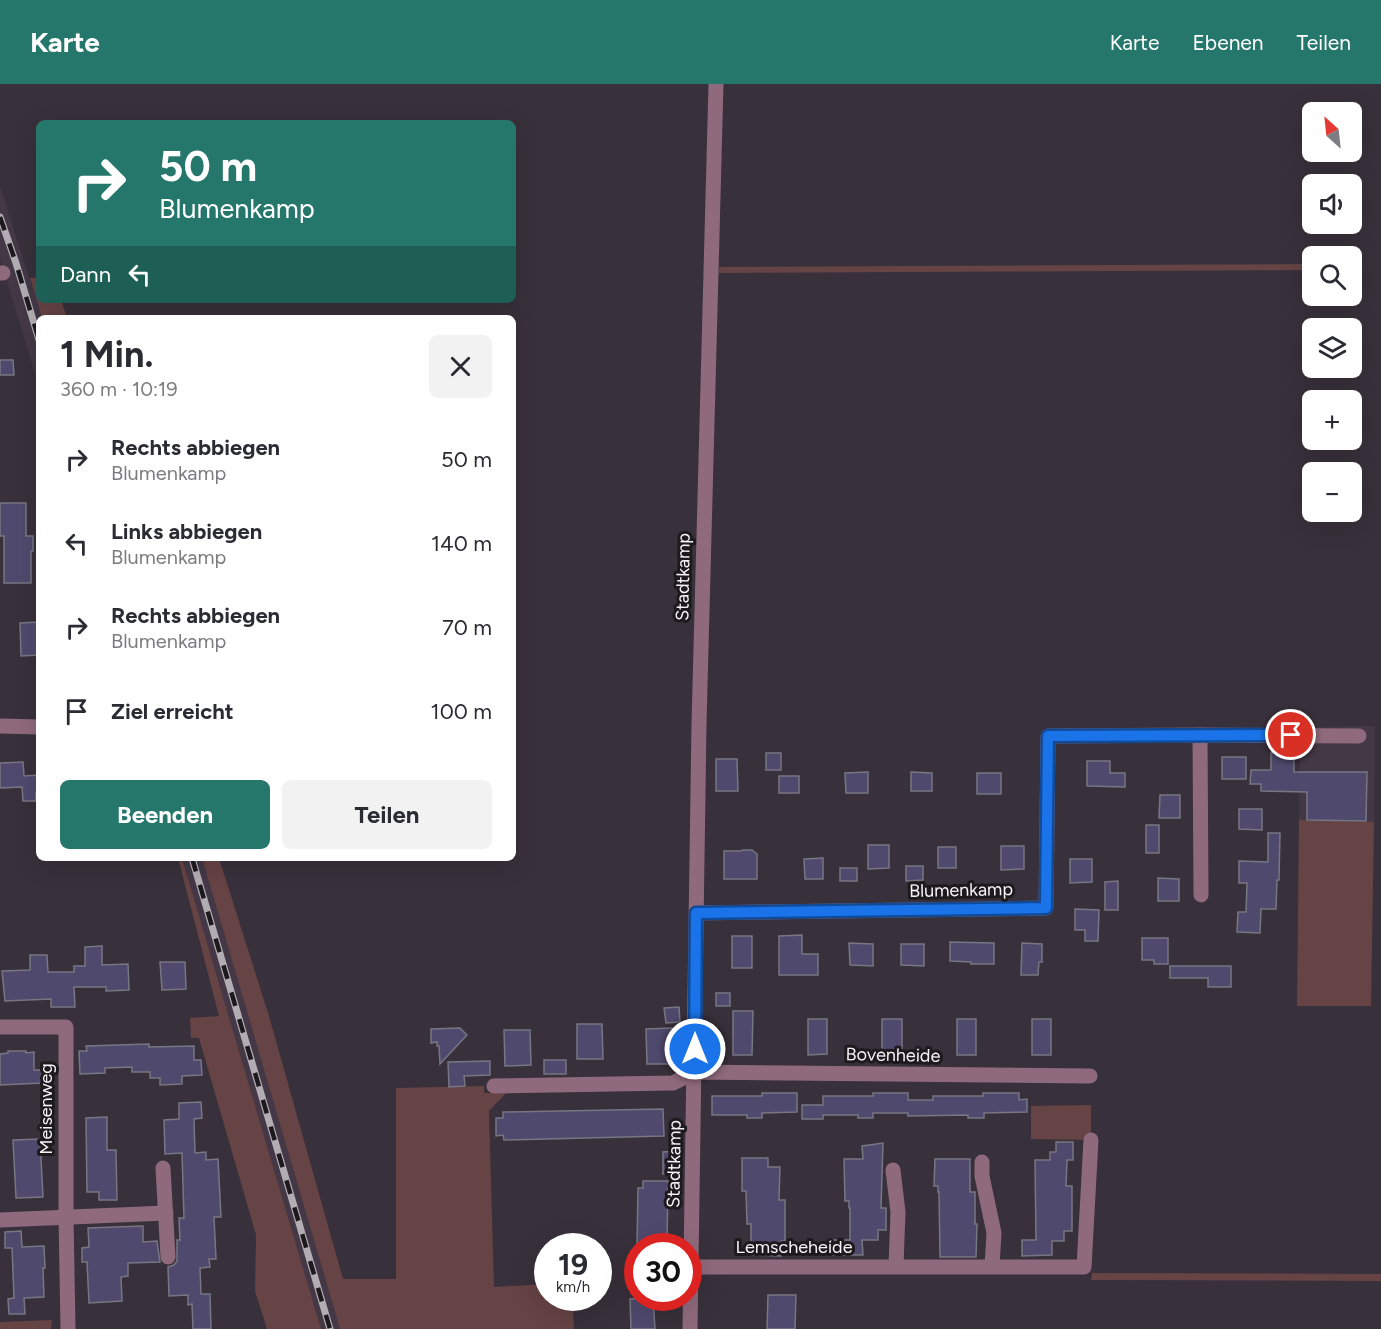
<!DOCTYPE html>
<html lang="de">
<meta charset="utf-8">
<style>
body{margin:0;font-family:Figtree,sans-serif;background:#f2f2f3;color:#2b2b33;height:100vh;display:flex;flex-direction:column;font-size:22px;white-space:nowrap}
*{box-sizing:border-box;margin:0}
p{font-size:20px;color:#7c7c81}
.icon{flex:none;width:33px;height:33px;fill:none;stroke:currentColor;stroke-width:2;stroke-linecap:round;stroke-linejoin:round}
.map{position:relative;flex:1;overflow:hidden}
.details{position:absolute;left:36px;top:231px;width:480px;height:546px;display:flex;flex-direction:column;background:#fff;border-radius:9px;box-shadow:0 6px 24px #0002}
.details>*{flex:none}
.hud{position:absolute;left:36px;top:36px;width:480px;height:183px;border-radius:9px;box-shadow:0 6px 24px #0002;background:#26776b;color:#fff;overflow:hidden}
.needle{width:39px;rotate:333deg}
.tools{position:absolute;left:1302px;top:18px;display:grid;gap:12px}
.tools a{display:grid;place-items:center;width:60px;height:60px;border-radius:9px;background:#fff;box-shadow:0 6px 24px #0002;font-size:30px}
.speed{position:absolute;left:534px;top:1149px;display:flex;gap:12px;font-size:30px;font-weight:700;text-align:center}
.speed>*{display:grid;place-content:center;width:78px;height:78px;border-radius:50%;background:#fff;box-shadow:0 6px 24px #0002;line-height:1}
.speed small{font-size:15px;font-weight:400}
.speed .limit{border:9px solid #d22;background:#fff;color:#111}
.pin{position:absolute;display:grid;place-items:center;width:51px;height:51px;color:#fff;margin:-26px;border:3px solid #fff;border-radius:50%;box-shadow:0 2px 6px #0007}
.me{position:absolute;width:66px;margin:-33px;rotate:0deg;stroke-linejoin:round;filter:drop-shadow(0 0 4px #0008)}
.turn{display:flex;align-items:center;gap:21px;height:126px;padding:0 24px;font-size:27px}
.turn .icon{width:78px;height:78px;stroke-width:2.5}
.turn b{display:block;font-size:42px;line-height:51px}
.then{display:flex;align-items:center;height:57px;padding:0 24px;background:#0003;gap:12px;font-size:22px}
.round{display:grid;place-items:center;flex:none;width:63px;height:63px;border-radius:9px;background:#f2f2f3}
.summary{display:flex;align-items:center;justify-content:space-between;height:102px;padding:0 24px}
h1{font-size:36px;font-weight:700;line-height:45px}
.cta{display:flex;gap:12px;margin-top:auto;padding:12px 24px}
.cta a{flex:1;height:69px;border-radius:9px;background:#26776b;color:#fff;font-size:24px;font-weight:700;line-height:69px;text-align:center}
.cta a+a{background:#f2f2f3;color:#2b2b33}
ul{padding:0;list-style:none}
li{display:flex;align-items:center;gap:18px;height:84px;padding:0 24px}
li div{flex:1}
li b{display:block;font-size:22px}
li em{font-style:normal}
header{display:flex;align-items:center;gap:36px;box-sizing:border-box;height:84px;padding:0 30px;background:#26776b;color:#fff}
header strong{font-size:28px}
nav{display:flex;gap:33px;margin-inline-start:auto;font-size:21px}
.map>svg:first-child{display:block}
.built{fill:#443847}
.green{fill:#664344}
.building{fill:#4f4a6d;stroke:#777683;stroke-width:1.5}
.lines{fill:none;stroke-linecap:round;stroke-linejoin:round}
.minor{stroke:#8f6a7c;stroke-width:15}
.rail-casing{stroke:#b2acb3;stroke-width:7}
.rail{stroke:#1d1a1e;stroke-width:4.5;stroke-dasharray:14;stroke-linecap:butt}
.route-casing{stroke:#114b97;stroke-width:15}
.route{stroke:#1a73e8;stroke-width:10}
.labels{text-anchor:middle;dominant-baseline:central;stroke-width:6;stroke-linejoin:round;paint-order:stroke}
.street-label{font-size:18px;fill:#f7f2f8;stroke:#1d1a1e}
</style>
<header>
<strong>Karte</strong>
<nav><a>Karte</a><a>Ebenen</a><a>Teilen</a></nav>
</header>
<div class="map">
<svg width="1381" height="1245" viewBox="0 0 1381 1245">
<rect width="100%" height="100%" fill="#38303a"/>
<g class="built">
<path d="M 0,102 L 42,234 L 39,234 L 39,303 L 0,174 Z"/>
<path d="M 1375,642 L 1374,738 L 1299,736 L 1300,643 Z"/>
<path d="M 182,774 L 202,774 L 340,1245 L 321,1245 Z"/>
</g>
<g class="green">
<path d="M 1312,180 L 1312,186 L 719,189 L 719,183 Z"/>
<path d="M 30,194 L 39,194 L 39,216 L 61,216 L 67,234 L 42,234 Z"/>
<path d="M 1299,736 L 1374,738 L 1371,922 L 1297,922 Z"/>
<path d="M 178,774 L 182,774 L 321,1245 L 267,1245 L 255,1207 L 256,1151 L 199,954 L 191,954 L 190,934 L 219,932 Z"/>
<path d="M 202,774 L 219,774 L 269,932 L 343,1195 L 396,1195 L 396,1004 L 484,1002 L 484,1009 L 506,1009 L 489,1027 L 494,1203 L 547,1200 L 548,1214 L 572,1214 L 574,1245 L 340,1245 Z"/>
<path d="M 1091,1021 L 1091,1056 L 1031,1055 L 1031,1022 Z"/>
<path d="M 1092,1189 L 1381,1190 L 1381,1197 L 1091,1196 Z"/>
<path d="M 52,1236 L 51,1245 L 0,1245 L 0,1238 Z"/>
</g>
<g class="building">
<path d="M 0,276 L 13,276 L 14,291 L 0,291 Z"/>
<path d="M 0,419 L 26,419 L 26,452 L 33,452 L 33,467 L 31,467 L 31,499 L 4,499 L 4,452 L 0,452 Z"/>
<path d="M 39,538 L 39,571 L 21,572 L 20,539 Z"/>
<rect x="766" y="669" width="15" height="17"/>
<path d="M 1271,669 L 1294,669 L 1294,688 L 1367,688 L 1366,737 L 1307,736 L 1307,708 L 1261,707 L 1261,700 L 1250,700 L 1251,686 L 1271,686 Z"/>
<rect x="1222" y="673" width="24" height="22"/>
<path d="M 716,675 L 737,675 L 738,707 L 716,707 Z"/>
<path d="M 1087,677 L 1110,677 L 1110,689 L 1125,689 L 1125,703 L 1087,702 Z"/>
<path d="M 23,678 L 24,692 L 39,691 L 39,708 L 36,708 L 36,717 L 23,717 L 22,703 L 0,704 L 0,679 Z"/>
<path d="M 868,688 L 868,709 L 846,709 L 845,689 Z"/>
<path d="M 911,688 L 932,689 L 932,707 L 911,707 Z"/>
<rect x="977" y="689" width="24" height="21"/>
<rect x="779" y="692" width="20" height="17"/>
<path d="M 1160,711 L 1180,711 L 1180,734 L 1159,734 Z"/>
<path d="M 1239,725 L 1262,725 L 1262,746 L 1239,745 Z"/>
<rect x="1146" y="741" width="13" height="28"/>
<path d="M 1268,749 L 1280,749 L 1279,796 L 1277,796 L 1276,825 L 1261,825 L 1260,849 L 1237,848 L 1238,828 L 1246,828 L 1247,799 L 1239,799 L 1239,777 L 1268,778 Z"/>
<path d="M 868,761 L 889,761 L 889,784 L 868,785 Z"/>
<path d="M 1001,762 L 1024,762 L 1024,785 L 1001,786 Z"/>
<rect x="938" y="763" width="18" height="21"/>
<path d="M 743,766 L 752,766 L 757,770 L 757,795 L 724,795 L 724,767 L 741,767 Z"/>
<path d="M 823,774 L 823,795 L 805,795 L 804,775 Z"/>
<path d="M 1070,775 L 1092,775 L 1092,798 L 1070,799 Z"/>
<path d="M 906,782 L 923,782 L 923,796 L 906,797 Z"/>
<rect x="840" y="784" width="17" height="13"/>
<path d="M 1158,794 L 1179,795 L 1179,817 L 1158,817 Z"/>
<path d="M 1118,797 L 1118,826 L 1105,826 L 1105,798 Z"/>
<path d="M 1075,825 L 1099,826 L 1098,857 L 1085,857 L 1085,846 L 1075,846 Z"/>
<path d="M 802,851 L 802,870 L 818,870 L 818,891 L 779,891 L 779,852 Z"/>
<rect x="732" y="852" width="20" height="32"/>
<path d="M 1142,854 L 1168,854 L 1168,880 L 1154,880 L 1154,876 L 1142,876 Z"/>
<path d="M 950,858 L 994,859 L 994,880 L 971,880 L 971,878 L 950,877 Z"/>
<path d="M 849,859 L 873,860 L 873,882 L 850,881 Z"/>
<path d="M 1022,859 L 1042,860 L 1042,878 L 1039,878 L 1038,891 L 1021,891 Z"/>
<path d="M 901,860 L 924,860 L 924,882 L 901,881 Z"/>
<path d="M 102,862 L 102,881 L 128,880 L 129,906 L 106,907 L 106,903 L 74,903 L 75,923 L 51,923 L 51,915 L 5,917 L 2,887 L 30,886 L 30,871 L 47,871 L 48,888 L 74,888 L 74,882 L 85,882 L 85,863 Z"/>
<path d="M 160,878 L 185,878 L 186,905 L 162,906 Z"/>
<path d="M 1170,882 L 1231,882 L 1231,903 L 1208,903 L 1208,894 L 1170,894 Z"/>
<rect x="716" y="909" width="14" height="13"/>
<path d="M 679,923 L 680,938 L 666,939 L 664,924 Z"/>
<path d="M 733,927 L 753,927 L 752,971 L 733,971 Z"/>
<path d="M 808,935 L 827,935 L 827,970 L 808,971 Z"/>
<rect x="882" y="935" width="20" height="36"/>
<rect x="957" y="935" width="19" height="36"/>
<rect x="1032" y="935" width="19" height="36"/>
<path d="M 577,940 L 602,940 L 603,975 L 577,975 Z"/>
<path d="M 460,944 L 467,951 L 440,980 L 439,962 L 437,962 L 437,958 L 431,959 L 431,945 Z"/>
<path d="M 672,944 L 672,980 L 647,980 L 646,945 Z"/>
<path d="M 504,946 L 530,946 L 531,981 L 505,982 Z"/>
<path d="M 149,960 L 149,963 L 194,962 L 194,976 L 201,976 L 202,991 L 182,992 L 182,1000 L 160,1001 L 160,994 L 150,994 L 150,988 L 132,988 L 132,983 L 105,984 L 105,989 L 80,990 L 79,967 L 87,967 L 86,962 Z"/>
<path d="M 8,967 L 26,967 L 26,969 L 34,968 L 34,986 L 42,986 L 42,999 L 0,1001 L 0,970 L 8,969 Z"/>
<rect x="544" y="976" width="22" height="14"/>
<path d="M 490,977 L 490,991 L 464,992 L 465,1002 L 449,1003 L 448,978 Z"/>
<path d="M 762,1009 L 797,1009 L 797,1028 L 762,1029 L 762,1034 L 747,1034 L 747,1031 L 712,1031 L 712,1012 L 762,1012 Z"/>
<path d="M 873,1009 L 908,1009 L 908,1016 L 933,1016 L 933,1012 L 983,1012 L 983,1009 L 1019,1009 L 1019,1016 L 1027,1015 L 1027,1028 L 984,1029 L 984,1034 L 968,1034 L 968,1031 L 908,1032 L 908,1029 L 873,1029 L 873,1034 L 858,1034 L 858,1031 L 823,1031 L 823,1035 L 802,1035 L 802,1021 L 823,1021 L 823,1012 L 873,1012 Z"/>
<path d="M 201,1018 L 202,1034 L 194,1035 L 195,1069 L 206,1068 L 206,1076 L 218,1075 L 221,1133 L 214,1133 L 216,1175 L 209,1175 L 210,1183 L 200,1184 L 201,1210 L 210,1210 L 211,1245 L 193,1245 L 192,1220 L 188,1221 L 188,1211 L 169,1212 L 168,1183 L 174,1181 L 177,1177 L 177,1156 L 180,1156 L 179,1134 L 184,1134 L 182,1069 L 165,1070 L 164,1036 L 179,1035 L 179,1019 Z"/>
<path d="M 663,1025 L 664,1052 L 504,1056 L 503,1051 L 496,1052 L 496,1034 L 503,1034 L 503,1028 Z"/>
<path d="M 107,1033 L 107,1066 L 116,1066 L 117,1116 L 99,1116 L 99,1108 L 87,1108 L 86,1034 Z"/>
<path d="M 40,1055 L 43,1113 L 16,1114 L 13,1056 Z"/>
<path d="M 1056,1058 L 1073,1058 L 1073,1076 L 1067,1076 L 1066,1102 L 1072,1102 L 1072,1147 L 1064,1147 L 1064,1157 L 1052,1157 L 1052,1171 L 1022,1172 L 1022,1156 L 1036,1156 L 1035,1076 L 1050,1076 L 1050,1068 L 1056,1068 Z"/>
<path d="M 883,1059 L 881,1124 L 886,1124 L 886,1146 L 878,1146 L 878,1156 L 862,1156 L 863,1171 L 831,1171 L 831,1156 L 850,1156 L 850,1124 L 849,1124 L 849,1117 L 845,1117 L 844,1075 L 863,1075 L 862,1062 Z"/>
<path d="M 676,1067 L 677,1090 L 663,1090 L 663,1068 Z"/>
<path d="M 742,1074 L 768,1074 L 768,1083 L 780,1083 L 779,1116 L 785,1116 L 785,1157 L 781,1157 L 781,1172 L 751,1171 L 751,1140 L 747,1140 L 746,1107 L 742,1107 Z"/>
<path d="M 935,1075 L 970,1075 L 970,1108 L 975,1108 L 975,1140 L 977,1140 L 976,1173 L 940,1173 L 939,1108 L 938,1108 L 938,1102 L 934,1102 Z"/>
<path d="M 643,1097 L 668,1097 L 667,1162 L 637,1162 L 638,1104 L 643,1104 Z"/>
<path d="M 143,1142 L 143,1158 L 157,1157 L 160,1178 L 128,1179 L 128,1192 L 121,1193 L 122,1217 L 89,1219 L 87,1178 L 82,1178 L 82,1164 L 89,1163 L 88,1144 Z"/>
<path d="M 21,1147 L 22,1163 L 44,1162 L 45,1184 L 43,1184 L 44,1213 L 24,1214 L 25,1230 L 9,1230 L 8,1215 L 14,1214 L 12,1164 L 5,1164 L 5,1148 Z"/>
<path d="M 768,1211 L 796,1211 L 795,1245 L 767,1245 Z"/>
<path d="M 653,1214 L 655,1245 L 631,1245 L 630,1215 Z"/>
</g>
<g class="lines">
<g class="minor">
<path d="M 0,189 L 3,189"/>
<path d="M 0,642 L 39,643"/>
<path d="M 1200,651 L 1359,652"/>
<path d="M 696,829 L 1046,824 L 1048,652 L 1200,651 L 1201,811"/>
<path d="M 0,943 L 66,943 L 66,1132 L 68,1245"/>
<path d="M 494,1002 L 673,999 L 695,988 L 1090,992"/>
<path d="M 982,1078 L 982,1092 L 994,1149 L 992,1182"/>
<path d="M 163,1084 L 168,1173"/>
<path d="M 893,1086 L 898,1128 L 896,1182"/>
<path d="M 0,1136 L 166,1129"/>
<path d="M 691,1183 L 1084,1183 L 1091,1056"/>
<path d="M 690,1245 L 699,640 L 716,0"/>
</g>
<defs>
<g id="rail">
<path d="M 0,133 L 16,179 L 39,256"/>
<path d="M 192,774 L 330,1245"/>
</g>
</defs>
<use href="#rail" class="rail-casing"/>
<use href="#rail" class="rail"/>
</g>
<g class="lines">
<defs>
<path id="route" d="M 695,965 L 696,829 L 1046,824 L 1048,652 L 1291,651"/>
</defs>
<use href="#route" class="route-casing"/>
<use href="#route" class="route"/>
</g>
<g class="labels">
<g class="street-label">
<text transform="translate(683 493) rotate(-89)">Stadtkamp</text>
<text transform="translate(961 806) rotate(-1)">Blumenkamp</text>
<text transform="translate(893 971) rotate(1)">Bovenheide</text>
<text transform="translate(46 1025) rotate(-90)">Meisenweg</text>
<text transform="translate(674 1080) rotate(-89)">Stadtkamp</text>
<text x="794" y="1163">Lemscheheide</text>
</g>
</g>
</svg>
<div class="tools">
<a><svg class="needle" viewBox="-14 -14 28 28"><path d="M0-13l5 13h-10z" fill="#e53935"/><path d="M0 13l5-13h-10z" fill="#7c7c81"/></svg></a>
<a><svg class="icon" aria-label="sound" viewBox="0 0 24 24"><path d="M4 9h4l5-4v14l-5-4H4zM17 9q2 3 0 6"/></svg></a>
<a><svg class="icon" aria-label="search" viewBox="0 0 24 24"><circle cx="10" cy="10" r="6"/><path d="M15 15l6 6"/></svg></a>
<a><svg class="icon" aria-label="layers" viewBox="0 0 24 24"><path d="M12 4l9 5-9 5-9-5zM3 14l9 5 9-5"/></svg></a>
<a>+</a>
<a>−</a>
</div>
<div class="speed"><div>19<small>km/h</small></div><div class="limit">30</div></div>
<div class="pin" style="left:1291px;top:651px;background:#d93025"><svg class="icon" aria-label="arrive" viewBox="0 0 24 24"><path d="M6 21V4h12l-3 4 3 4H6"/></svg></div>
<svg class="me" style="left:695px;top:965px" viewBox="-20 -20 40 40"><circle r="17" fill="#1a73e8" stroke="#fff" stroke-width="3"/><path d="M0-11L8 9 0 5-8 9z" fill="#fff"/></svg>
<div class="hud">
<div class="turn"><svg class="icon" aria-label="right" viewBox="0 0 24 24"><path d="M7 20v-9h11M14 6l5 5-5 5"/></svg><div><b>50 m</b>Blumenkamp</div></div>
<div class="then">Dann<svg class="icon" aria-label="left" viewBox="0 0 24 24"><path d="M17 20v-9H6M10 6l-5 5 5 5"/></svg></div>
</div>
<section class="details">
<div class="summary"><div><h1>1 Min.</h1><p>360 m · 10:19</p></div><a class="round"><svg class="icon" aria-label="close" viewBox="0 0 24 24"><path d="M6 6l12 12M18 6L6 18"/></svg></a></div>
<ul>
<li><svg class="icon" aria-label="right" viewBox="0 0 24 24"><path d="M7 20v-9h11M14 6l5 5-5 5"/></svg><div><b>Rechts abbiegen</b><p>Blumenkamp</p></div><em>50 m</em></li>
<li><svg class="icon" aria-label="left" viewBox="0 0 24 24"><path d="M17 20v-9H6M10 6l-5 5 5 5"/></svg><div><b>Links abbiegen</b><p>Blumenkamp</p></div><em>140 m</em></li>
<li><svg class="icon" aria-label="right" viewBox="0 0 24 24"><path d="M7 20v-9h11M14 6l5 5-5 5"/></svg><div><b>Rechts abbiegen</b><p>Blumenkamp</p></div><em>70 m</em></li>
<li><svg class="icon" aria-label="arrive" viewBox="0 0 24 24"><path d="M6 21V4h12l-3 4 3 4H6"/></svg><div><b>Ziel erreicht</b></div><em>100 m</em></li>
</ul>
<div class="cta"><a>Beenden</a><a>Teilen</a></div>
</section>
</div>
